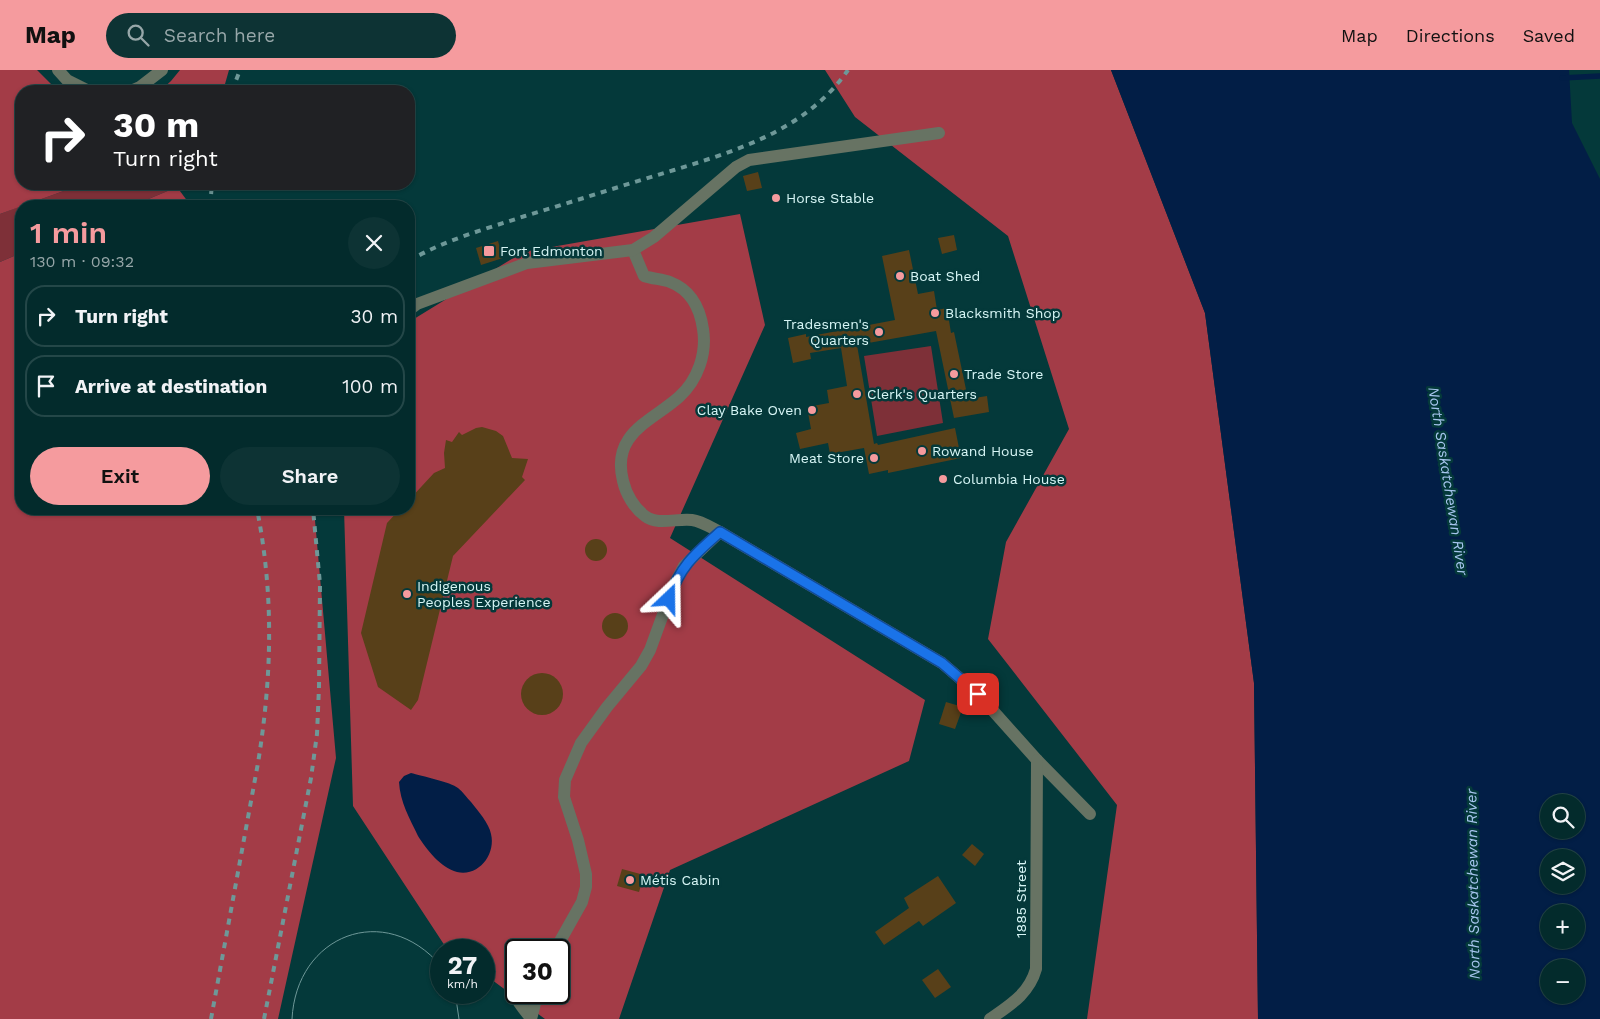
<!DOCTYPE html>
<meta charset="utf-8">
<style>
body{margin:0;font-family:"Work Sans",sans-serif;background:#0d3334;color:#f1f3f6;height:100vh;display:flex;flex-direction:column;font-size:19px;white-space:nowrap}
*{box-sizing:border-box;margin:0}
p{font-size:16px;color:#97a7a9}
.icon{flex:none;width:28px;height:28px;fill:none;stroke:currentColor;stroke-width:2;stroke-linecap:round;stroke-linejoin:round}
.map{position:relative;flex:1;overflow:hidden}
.details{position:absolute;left:15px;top:130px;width:400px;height:315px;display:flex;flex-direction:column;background:#032b2c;border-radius:20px;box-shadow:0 1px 4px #0004,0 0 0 1px #244748}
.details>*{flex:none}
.hud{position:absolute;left:15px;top:15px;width:400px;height:105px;border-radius:20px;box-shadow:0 1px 4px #0004,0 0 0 1px #244748;background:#202124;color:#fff;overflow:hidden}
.buttons{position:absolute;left:1540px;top:724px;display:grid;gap:10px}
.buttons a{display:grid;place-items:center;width:45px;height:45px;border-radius:50%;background:#032b2c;box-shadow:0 1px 4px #0004,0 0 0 1px #244748;font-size:25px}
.speed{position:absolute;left:430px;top:869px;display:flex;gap:10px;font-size:25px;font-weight:700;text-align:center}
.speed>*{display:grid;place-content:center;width:65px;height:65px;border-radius:50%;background:#032b2c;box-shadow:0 1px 4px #0004,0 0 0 1px #244748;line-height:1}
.speed small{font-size:12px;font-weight:400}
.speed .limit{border:2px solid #111;border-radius:8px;background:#fff;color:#111}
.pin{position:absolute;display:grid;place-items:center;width:42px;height:42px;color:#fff;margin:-21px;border-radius:10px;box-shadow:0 2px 8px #0006}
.me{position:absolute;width:55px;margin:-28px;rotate:23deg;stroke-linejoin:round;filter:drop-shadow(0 0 4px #0008)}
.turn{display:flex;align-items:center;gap:18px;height:105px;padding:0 15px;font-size:22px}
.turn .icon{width:65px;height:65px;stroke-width:2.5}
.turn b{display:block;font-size:35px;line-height:42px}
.round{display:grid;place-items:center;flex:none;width:52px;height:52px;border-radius:26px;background:#0d3334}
.head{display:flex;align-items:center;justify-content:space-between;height:85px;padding:0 15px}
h1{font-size:30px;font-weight:600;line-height:38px;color:#f59b9e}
.action{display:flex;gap:10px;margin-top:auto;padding:10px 15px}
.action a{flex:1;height:58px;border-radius:30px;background:#f59b9e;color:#111;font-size:20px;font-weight:600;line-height:58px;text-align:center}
.action a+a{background:#0d3334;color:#f1f3f6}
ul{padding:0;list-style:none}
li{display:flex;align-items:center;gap:15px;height:62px;margin:0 10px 8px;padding:0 5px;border:2px solid #244748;border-radius:20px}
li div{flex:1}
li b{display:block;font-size:19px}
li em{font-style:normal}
header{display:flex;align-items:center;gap:30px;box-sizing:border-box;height:70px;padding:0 25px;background:#f59b9e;color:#111}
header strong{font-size:24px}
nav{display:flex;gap:28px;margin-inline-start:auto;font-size:18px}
.search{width:350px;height:45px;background:#0d3334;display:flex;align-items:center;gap:12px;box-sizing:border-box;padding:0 18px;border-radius:28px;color:#97a7a9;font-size:19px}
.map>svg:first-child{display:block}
.green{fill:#7e3038}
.forest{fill:#a33c47;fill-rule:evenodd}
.water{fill:#021e46;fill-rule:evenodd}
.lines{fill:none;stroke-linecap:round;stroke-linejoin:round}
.stream{stroke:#021e46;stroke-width:5.5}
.building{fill:#584019}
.minor{stroke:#677363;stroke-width:12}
.tram{stroke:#6e9898;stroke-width:1}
.rail{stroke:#6e9898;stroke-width:4;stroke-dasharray:6 6;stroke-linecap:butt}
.route-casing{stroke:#114b97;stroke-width:12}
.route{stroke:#1a73e8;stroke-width:9}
.poi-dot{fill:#f59b9e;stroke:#04393a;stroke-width:2}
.labels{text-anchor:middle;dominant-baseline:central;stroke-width:5;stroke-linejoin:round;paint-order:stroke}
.poi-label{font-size:14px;fill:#d7f6f6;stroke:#04393a;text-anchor:start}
.street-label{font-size:14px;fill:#d7f6f6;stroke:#04393a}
.water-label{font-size:15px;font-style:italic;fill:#a7c5ee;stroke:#04393a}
</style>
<header>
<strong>Map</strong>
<div class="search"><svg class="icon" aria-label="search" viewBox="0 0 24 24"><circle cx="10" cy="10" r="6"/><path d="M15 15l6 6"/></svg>Search here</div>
<nav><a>Map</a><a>Directions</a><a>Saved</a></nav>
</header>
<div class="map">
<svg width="1600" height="949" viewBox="0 0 1600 949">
<rect width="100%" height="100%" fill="#04393a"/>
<g class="green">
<path d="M 83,114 L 177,114 L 177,117 L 132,136 L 22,136 Z"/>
<path d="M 21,136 L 21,183 L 0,192 L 0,144 Z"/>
<path d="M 931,276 L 943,353 L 877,366 L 864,286 Z"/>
</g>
<g class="forest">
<path d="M 0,0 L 37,0 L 58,21 L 21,21 L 21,114 L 83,114 L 0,144 Z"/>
<path d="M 180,0 L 229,0 L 223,21 L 160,21 L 171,11 Z"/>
<path d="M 825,0 L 1111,0 L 1205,243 L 1254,613 L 1258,949 L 1087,949 L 1117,735 L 988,569 L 1006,472 L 1069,359 L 1008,166 L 855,47 Z"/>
<path d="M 177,117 L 191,136 L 132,136 Z"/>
<path d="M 740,144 L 765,255 L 670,468 L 925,630 L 909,691 L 670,800 L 619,949 L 545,949 L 484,904 L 484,880 L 451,880 L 445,876 L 353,736 L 344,439 L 409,439 L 409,252 L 523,182 ZM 516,880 L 559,880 L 559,922 L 516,922 Z"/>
<path d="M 21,183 L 21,439 L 314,439 L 336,688 L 278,949 L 0,949 L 0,192 Z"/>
</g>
<g class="water">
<path d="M 1111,0 L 1569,0 L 1572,53 L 1600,109 L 1600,949 L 1258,949 L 1254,613 L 1205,243 ZM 1549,732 L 1576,732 L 1576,760 L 1549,760 ZM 1549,788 L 1576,788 L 1576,815 L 1549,815 ZM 1549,842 L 1576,842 L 1576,870 L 1549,870 ZM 1549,898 L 1576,898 L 1576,925 L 1549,925 Z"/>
<path d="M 411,703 C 421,706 451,712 458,718 C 463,722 467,728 471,732 C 478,741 489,753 491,764 C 496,784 479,807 457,802 C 441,798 426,779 418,766 C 410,749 400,732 399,712 L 404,706 Z"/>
</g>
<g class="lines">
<path class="stream" d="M 1562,8 L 1600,6"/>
</g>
<g class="building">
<path d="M 758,102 L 762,118 L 747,121 L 743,106 Z"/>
<path d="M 954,165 L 957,180 L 942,184 L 938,168 Z"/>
<path d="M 498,171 L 503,188 L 481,195 L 476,178 Z"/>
<path d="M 909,180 L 918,224 L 934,221 L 937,240 L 947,238 L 951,263 L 954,262 L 968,329 L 987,326 L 989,342 L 954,348 L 936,261 L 857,275 L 874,374 L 877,373 L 878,375 L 955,358 L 961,388 L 888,403 L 888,400 L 869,404 L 864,378 L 830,384 L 828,373 L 800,379 L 796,363 L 811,359 L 807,337 L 829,333 L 827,320 L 847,316 L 841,278 L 810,283 L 811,289 L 793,293 L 788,268 L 806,264 L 806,267 L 895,250 L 882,186 Z"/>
<path d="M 482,357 L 496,361 L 503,366 L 512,388 L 528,389 L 522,407 L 525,410 L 453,486 L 418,630 L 411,640 L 378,617 L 361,563 L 387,453 L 400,439 L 409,439 L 409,430 L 434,403 L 445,398 L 444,383 L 446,370 L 452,372 L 459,362 L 462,365 L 476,358 Z"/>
<circle cx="596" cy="480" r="11"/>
<circle cx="615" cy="556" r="13"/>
<circle cx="542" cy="624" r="21"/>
<path d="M 946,632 L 963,637 L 955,659 L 939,654 Z"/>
<path d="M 972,774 L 984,784 L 975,796 L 962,785 Z"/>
<path d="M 622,799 L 644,805 L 639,822 L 617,816 Z"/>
<path d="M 938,806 L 956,833 L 923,856 L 919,851 L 884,875 L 875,862 L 909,838 L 904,828 Z"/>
<path d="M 938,899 L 951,917 L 935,928 L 922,910 Z"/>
</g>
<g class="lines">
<g class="minor">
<path d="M 58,0 L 67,10 L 89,21"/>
<path d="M 131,21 L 140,17 L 162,0"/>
<path d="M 633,180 L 644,206 C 653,209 662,209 670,212 C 691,220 700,238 703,259 C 707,283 698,310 679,327 C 651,352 611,363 623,411 C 626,424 634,438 645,446 C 658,456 677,448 692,450 C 701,451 712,458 720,462 L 942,593 L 978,624 L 1037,690 L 1090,744"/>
<path d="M 409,240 L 417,234 L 527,193 L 633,180 L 654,167 L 736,97 L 749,90 L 939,63"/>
<path d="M 527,880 C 534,875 539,877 547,880"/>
<path d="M 555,880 L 582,832 L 586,817 L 586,804 L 578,770 L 564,727 L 565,710 L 581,673 L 607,637 L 641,596 L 650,580 L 673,517 L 684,496 L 720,462"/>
<path d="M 516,894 C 506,917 516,931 531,948"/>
<path d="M 531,949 L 538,922"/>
<path d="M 990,949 C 1010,935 1029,924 1036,899 L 1037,690"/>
</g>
<g class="tram">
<path d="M 455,922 L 459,949"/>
<path d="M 292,949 C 296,865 385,830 441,896"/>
</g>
<g class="rail">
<path d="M 232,21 L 240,0"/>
<path d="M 210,136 L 212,114"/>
<path d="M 409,191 C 444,170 486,159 525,146 C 575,131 624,115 674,100 C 739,80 807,59 848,0"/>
<path d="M 211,949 L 258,693 C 272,606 274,525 257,439"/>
<path d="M 264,949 L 311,708 L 317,664 L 319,617 L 320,514 L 313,439"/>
</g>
</g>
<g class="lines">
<defs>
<path id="route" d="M 669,529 C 680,496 695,484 720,462 L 942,593 L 978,624"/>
</defs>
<use href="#route" class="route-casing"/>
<use href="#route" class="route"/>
</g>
<g class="poi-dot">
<circle cx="776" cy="128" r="5"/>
<rect x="483" y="175" width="12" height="12" rx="2.5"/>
<circle cx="900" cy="206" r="5"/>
<circle cx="935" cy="243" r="5"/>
<circle cx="879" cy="262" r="5"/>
<circle cx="954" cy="304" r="5"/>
<circle cx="857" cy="324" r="5"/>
<circle cx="812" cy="340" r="5"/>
<circle cx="922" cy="381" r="5"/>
<circle cx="874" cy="388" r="5"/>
<circle cx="943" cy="409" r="5"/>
<circle cx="407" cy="524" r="5"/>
<circle cx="630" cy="810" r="5"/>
</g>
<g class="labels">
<g class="poi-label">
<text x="786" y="128">Horse Stable</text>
<text x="500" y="181">Fort Edmonton</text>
<text x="910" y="206">Boat Shed</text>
<text x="945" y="243">Blacksmith Shop</text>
<text x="869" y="254" text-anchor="end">Tradesmen's<tspan x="869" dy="16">Quarters</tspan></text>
<text x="964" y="304">Trade Store</text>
<text x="867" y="324">Clerk's Quarters</text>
<text x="802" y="340" text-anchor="end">Clay Bake Oven</text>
<text x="932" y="381">Rowand House</text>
<text x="864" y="388" text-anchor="end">Meat Store</text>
<text x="953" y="409">Columbia House</text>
<text x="417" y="516">Indigenous<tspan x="417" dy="16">Peoples Experience</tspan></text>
<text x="640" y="810">Métis Cabin</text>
</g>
<g class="street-label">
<text transform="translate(1021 829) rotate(-90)">1885 Street</text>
</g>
<g class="water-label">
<text transform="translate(1448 411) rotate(81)">North Saskatchewan River</text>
<text transform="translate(1473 814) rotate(-91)">North Saskatchewan River</text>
</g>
</g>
</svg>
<div class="buttons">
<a><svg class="icon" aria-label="search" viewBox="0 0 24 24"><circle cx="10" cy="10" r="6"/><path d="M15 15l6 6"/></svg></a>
<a><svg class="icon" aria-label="layers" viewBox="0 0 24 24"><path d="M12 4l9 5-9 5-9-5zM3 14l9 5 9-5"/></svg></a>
<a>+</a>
<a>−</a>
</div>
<div class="speed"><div>27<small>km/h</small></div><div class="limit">30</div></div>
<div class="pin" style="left:978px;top:624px;background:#d93025"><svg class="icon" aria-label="arrive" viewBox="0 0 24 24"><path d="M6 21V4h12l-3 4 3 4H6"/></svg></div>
<svg class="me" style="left:669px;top:529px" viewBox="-20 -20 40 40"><path d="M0-17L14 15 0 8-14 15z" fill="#1a73e8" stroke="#fff" stroke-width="4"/></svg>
<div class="hud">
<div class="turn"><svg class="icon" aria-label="right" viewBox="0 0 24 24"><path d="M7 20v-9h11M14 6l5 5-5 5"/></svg><div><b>30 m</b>Turn right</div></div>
</div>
<section class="details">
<div class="head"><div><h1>1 min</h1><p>130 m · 09:32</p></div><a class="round"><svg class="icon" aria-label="close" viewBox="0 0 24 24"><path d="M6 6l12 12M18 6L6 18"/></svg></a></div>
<ul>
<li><svg class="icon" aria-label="right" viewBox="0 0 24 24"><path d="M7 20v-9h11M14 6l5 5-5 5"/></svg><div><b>Turn right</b></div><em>30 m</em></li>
<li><svg class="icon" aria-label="arrive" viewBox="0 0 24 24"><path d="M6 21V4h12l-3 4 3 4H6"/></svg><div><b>Arrive at destination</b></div><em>100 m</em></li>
</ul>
<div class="action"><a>Exit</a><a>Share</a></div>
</section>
</div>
